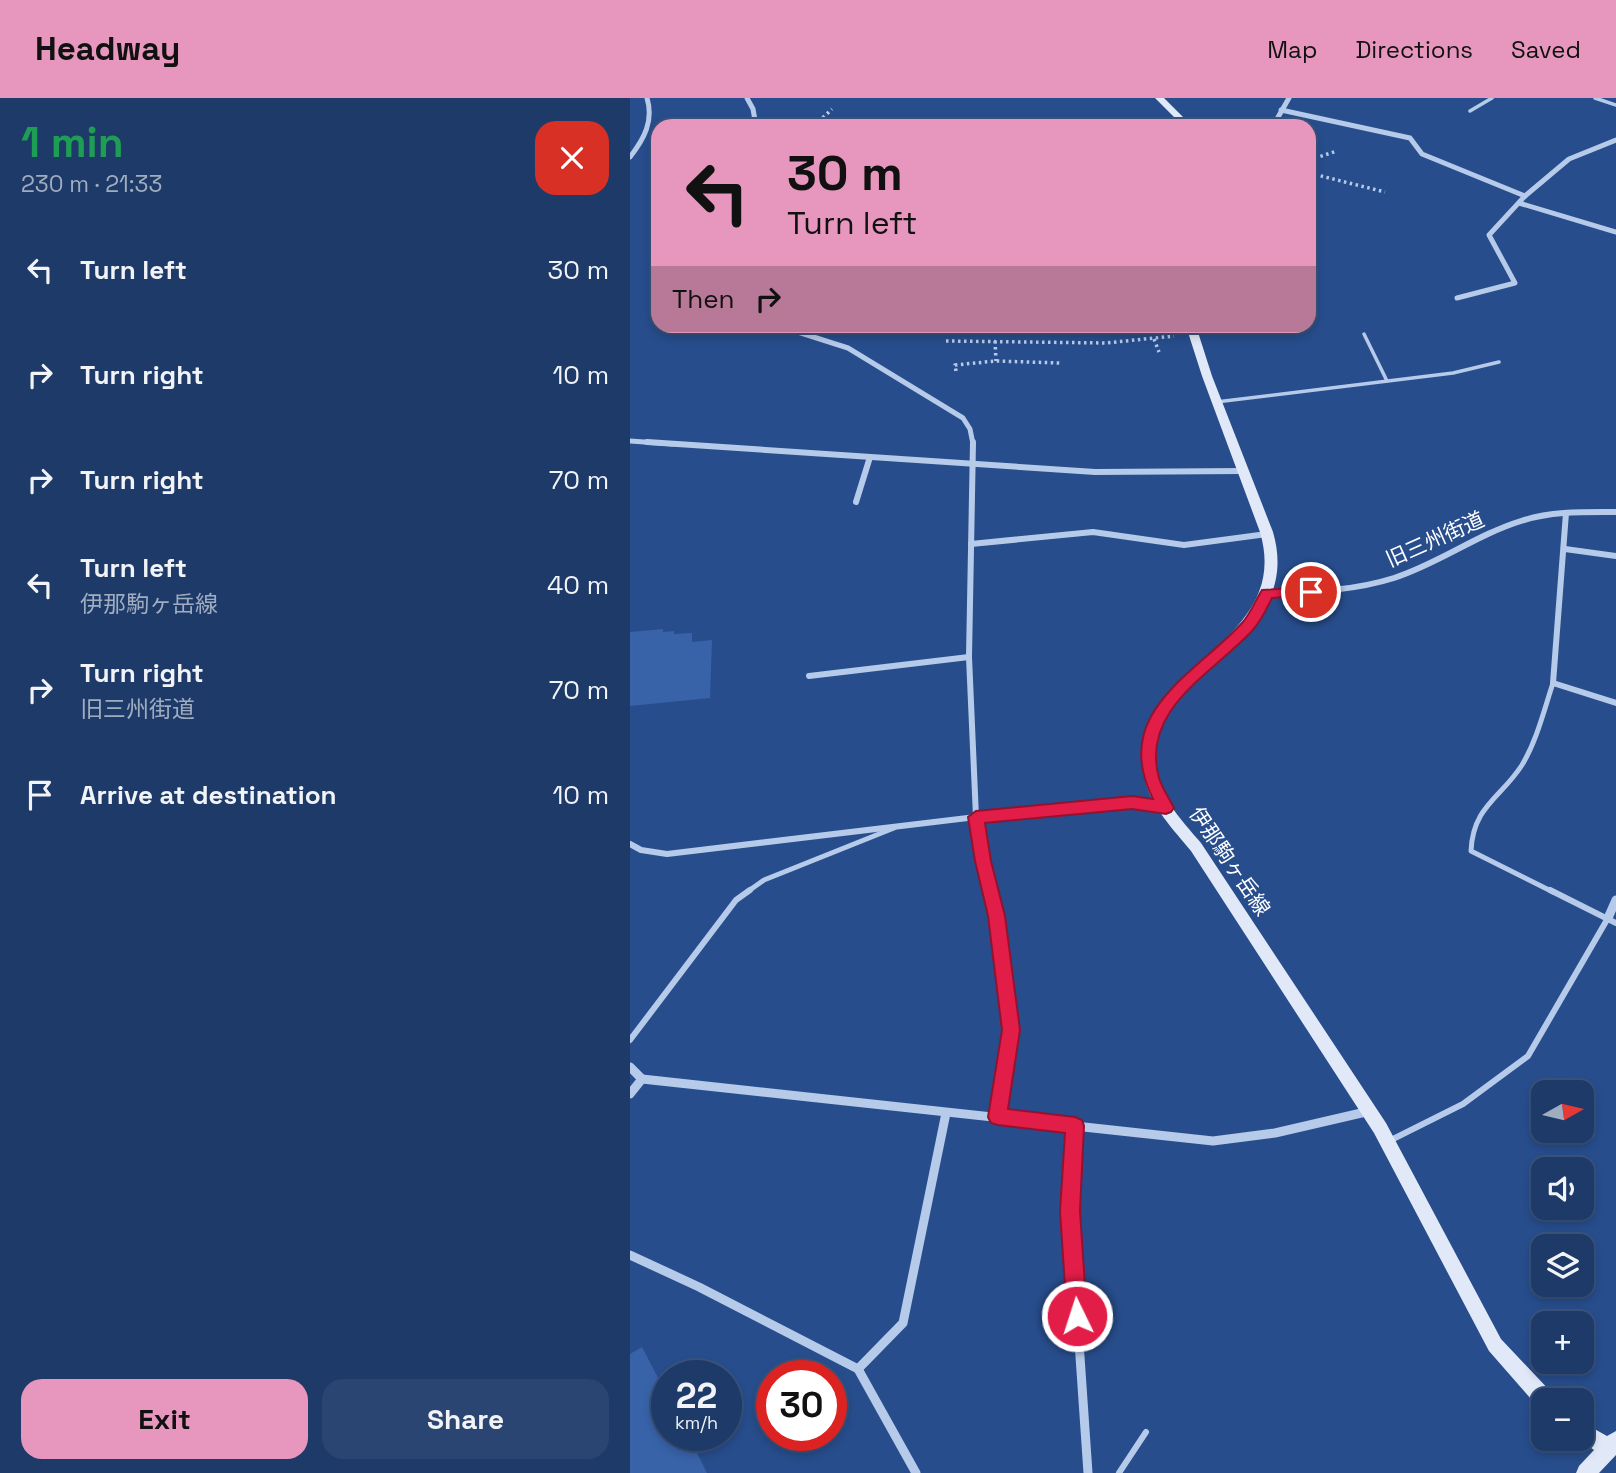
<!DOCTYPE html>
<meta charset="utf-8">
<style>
body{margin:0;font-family:"Space Grotesk","Noto Sans JP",sans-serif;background:#2a4571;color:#f1f3f6;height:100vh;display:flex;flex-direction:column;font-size:26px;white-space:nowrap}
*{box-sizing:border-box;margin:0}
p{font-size:23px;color:#a0adc0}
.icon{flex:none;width:38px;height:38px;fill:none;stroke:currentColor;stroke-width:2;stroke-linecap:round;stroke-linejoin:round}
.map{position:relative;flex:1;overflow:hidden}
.side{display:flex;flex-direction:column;background:#1d3a69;width:630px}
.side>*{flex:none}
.guide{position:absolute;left:21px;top:21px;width:665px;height:214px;border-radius:21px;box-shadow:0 4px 10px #0003,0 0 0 2px #3b547d;background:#e797bd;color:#111;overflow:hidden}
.needle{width:46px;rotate:82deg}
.buttons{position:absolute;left:901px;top:982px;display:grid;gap:14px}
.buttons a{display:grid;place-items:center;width:63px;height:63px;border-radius:14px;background:#1d3a69;box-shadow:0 4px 10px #0003,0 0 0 2px #3b547d;font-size:35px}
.speed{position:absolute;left:21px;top:1262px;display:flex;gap:14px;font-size:35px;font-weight:700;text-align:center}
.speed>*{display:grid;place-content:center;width:91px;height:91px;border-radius:50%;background:#1d3a69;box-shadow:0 4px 10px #0003,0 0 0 2px #3b547d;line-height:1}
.speed small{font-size:18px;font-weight:400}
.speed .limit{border:10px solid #d22;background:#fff;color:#111}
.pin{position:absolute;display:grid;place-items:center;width:60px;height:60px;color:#fff;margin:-30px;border:4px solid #fff;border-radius:50%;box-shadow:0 2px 7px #0007}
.me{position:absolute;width:77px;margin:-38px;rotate:356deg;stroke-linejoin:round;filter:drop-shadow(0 0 5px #0008)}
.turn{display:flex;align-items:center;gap:24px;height:147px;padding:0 21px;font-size:32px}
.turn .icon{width:91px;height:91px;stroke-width:2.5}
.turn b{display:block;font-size:49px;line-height:60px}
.then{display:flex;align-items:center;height:66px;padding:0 21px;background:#0003;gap:14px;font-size:26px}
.round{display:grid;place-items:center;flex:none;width:74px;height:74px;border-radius:21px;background:#2a4571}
.overview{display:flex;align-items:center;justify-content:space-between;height:119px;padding:0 21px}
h1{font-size:42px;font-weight:600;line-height:52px;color:#1e9e55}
.action{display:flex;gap:14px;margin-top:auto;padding:14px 21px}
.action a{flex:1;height:80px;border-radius:21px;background:#e797bd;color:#111;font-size:28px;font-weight:600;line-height:80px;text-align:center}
.action a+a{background:#2a4571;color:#f1f3f6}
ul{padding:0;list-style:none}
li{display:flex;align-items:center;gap:21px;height:105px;padding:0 21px}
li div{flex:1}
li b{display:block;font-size:26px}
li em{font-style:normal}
header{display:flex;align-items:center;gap:42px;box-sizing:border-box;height:98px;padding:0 35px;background:#e797bd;color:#111}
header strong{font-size:33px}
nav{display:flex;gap:38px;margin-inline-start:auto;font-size:24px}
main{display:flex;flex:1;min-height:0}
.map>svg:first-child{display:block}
.building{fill:#3863a9}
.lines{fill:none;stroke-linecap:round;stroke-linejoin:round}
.path{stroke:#b6caea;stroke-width:3.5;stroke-dasharray:2.5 3.5;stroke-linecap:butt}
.lane-far2{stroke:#b6caea;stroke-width:3.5}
.lane-far1{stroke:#b6caea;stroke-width:5}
.lane{stroke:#b6caea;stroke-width:6}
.street-far2{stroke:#b6caea;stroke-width:5}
.street-far1{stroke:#b6caea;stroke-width:6}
.street{stroke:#b6caea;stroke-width:9}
.secondary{fill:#e1e9f8;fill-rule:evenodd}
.route{fill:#e11d48;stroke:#92132f;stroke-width:2}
.labels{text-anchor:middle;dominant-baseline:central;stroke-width:7;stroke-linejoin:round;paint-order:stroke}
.street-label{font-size:21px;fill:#fff;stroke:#274d8c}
</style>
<header>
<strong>Headway</strong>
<nav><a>Map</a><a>Directions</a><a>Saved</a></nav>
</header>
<main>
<section class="side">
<div class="overview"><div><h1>1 min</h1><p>230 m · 21:33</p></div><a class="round" style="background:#d93025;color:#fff"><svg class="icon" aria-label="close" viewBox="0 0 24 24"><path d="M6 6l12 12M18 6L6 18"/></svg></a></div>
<ul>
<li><svg class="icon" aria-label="left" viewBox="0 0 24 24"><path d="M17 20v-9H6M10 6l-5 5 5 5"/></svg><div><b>Turn left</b></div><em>30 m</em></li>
<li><svg class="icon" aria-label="right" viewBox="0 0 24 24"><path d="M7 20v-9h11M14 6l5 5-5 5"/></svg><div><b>Turn right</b></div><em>10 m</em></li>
<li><svg class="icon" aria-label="right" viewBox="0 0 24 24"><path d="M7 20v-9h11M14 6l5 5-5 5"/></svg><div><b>Turn right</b></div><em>70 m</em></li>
<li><svg class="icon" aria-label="left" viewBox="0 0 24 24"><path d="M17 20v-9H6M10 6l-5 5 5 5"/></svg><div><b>Turn left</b><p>伊那駒ヶ岳線</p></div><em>40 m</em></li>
<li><svg class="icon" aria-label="right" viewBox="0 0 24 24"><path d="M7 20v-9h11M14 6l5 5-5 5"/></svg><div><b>Turn right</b><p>旧三州街道</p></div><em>70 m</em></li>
<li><svg class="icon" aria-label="arrive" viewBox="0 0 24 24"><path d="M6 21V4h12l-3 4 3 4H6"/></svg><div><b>Arrive at destination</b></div><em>10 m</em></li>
</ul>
<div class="action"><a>Exit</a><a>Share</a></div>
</section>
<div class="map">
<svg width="986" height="1375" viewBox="0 0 986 1375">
<rect width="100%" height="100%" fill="#274d8c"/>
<g class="building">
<path d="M 33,531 L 33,534 L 44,533 L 44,536 L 62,535 L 62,544 L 82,542 L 80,600 L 0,608 L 0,534 Z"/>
<path d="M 12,1249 L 37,1297 L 37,1337 L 58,1337 L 77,1375 L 0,1375 L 0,1256 Z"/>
</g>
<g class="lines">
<g class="path">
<path d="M 184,28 L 202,11"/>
<path d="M 679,62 L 707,53"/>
<path d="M 679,75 L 755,94"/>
<path d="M 524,241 L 529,254"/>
<path d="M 316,243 L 476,245 L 544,238"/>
<path d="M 365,243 L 366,263"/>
<path d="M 326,273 L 325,267 L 366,263 L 430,265"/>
</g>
<g class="lane-far2">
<path d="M 965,0 L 986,7"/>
<path d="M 840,13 L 862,0"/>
<path d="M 734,236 L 757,283"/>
<path d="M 586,304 L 823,275 L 869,264"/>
</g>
<g class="lane-far1">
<path d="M 923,585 C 914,612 907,642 892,667 C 871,700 843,708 841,753 L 923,794"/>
<path d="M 117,794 L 134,782 L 264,730"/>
</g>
<g class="lane">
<path d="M 920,792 L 986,825"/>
<path d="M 0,942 L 106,802 L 120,792"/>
<path d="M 759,1043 L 833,1006 L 898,958 L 978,820"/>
<path d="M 489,1375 L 516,1334"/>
</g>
<g class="street-far2">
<path d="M 117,0 L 123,11 L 126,28"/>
<path d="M 651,12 L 780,40 L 792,56 L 895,98"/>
<path d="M 643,28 L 659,0"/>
<path d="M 0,59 C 14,41 24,23 17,0"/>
<path d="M 889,105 L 986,134"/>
<path d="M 827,200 L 885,185 L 859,137 L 895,98 L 939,61 L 986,42"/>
<path d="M 149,228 L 218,250 L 333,320 L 340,331 L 343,346"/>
<path d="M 0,343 L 43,346"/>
</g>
<g class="street-far1">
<path d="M 17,344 L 465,374 L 612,373"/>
<path d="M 343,344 L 339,559 L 346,719 L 361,794"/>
<path d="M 226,404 L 240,359"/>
<path d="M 936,415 L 923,585 L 986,605"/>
<path d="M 341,446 L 463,434 L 554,447 L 637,436"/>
<path d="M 935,451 L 986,458"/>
<path d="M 637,496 C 679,494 723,493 764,480 C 808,466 846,437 891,423 C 921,413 954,414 986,414"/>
<path d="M 179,578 L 339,559"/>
<path d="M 0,746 L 11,752 L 37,756 L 346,719 L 502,704 L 535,710"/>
</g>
<g class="street">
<path d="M 360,792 L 367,818 L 381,932 L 368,1019"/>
<path d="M 978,820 L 986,802"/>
<path d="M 0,969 L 12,981"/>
<path d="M 12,981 L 583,1043 L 645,1035 L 740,1013"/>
<path d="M 0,996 L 12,981"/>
<path d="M 445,1028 L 440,1113 L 458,1375"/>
<path d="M 0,1157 L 69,1189 L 228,1271 L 286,1375"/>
<path d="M 228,1271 L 273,1225 L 316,1015"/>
</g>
<g class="secondary">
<path d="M 525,0 L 534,0 L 562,28 L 553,28 Z"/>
<path d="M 556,228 L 566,228 L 582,278 L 643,434 C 678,554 498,574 529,683 C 536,707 556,727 571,745 L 756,1025 L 871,1241 L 922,1295 L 924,1302 L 914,1302 L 914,1311 L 908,1309 L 859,1253 L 744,1035 L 561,753 C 544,732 521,709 515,682 C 487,567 665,553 630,434 L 572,278 Z"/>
<path d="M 952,1324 L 977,1338 L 986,1333 L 986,1357 L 969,1375 L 946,1375 L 949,1368 L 964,1352 L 947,1340 L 952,1340 Z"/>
</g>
</g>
<path class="route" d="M 681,489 L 686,490 L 686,497 L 642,500 C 636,512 631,523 622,533 C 583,575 510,611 529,680 C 532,690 539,700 544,710 L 541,714 L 536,716 L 502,711 L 355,725 L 361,763 L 375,818 L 390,932 L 378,1011 L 445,1019 L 452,1022 L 454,1028 L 450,1113 L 457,1218 L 454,1225 L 447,1228 L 440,1225 L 437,1218 L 430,1113 L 435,1035 L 368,1027 L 361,1025 L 358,1019 L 372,932 L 358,818 L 345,763 L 338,719 L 346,713 L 502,698 L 523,701 C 480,615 563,578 612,525 C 621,515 625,503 632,492 Z"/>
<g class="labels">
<g class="street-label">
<text transform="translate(805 441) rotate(-24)">旧三州街道</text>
<text transform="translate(600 763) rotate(56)">伊那駒ヶ岳線</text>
</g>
</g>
</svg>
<div class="buttons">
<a><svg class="needle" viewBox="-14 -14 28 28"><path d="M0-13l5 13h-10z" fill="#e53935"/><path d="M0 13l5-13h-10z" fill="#a0adc0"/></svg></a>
<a><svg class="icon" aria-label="sound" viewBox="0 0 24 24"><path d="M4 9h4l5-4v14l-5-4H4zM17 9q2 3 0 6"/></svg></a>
<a><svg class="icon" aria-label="layers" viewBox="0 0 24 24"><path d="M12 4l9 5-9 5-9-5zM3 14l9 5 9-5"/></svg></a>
<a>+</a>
<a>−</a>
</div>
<div class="speed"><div>22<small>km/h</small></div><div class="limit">30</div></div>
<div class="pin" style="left:681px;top:494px;background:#d93025"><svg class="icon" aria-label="arrive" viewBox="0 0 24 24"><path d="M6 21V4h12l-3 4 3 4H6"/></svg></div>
<svg class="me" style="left:447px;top:1218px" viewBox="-20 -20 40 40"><circle r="17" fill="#e11d48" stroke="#fff" stroke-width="3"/><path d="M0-11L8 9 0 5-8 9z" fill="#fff"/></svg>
<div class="guide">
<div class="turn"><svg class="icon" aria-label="left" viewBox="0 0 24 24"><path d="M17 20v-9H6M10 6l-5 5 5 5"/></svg><div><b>30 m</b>Turn left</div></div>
<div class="then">Then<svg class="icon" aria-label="right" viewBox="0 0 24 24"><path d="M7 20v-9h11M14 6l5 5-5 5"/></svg></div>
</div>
</div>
</main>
